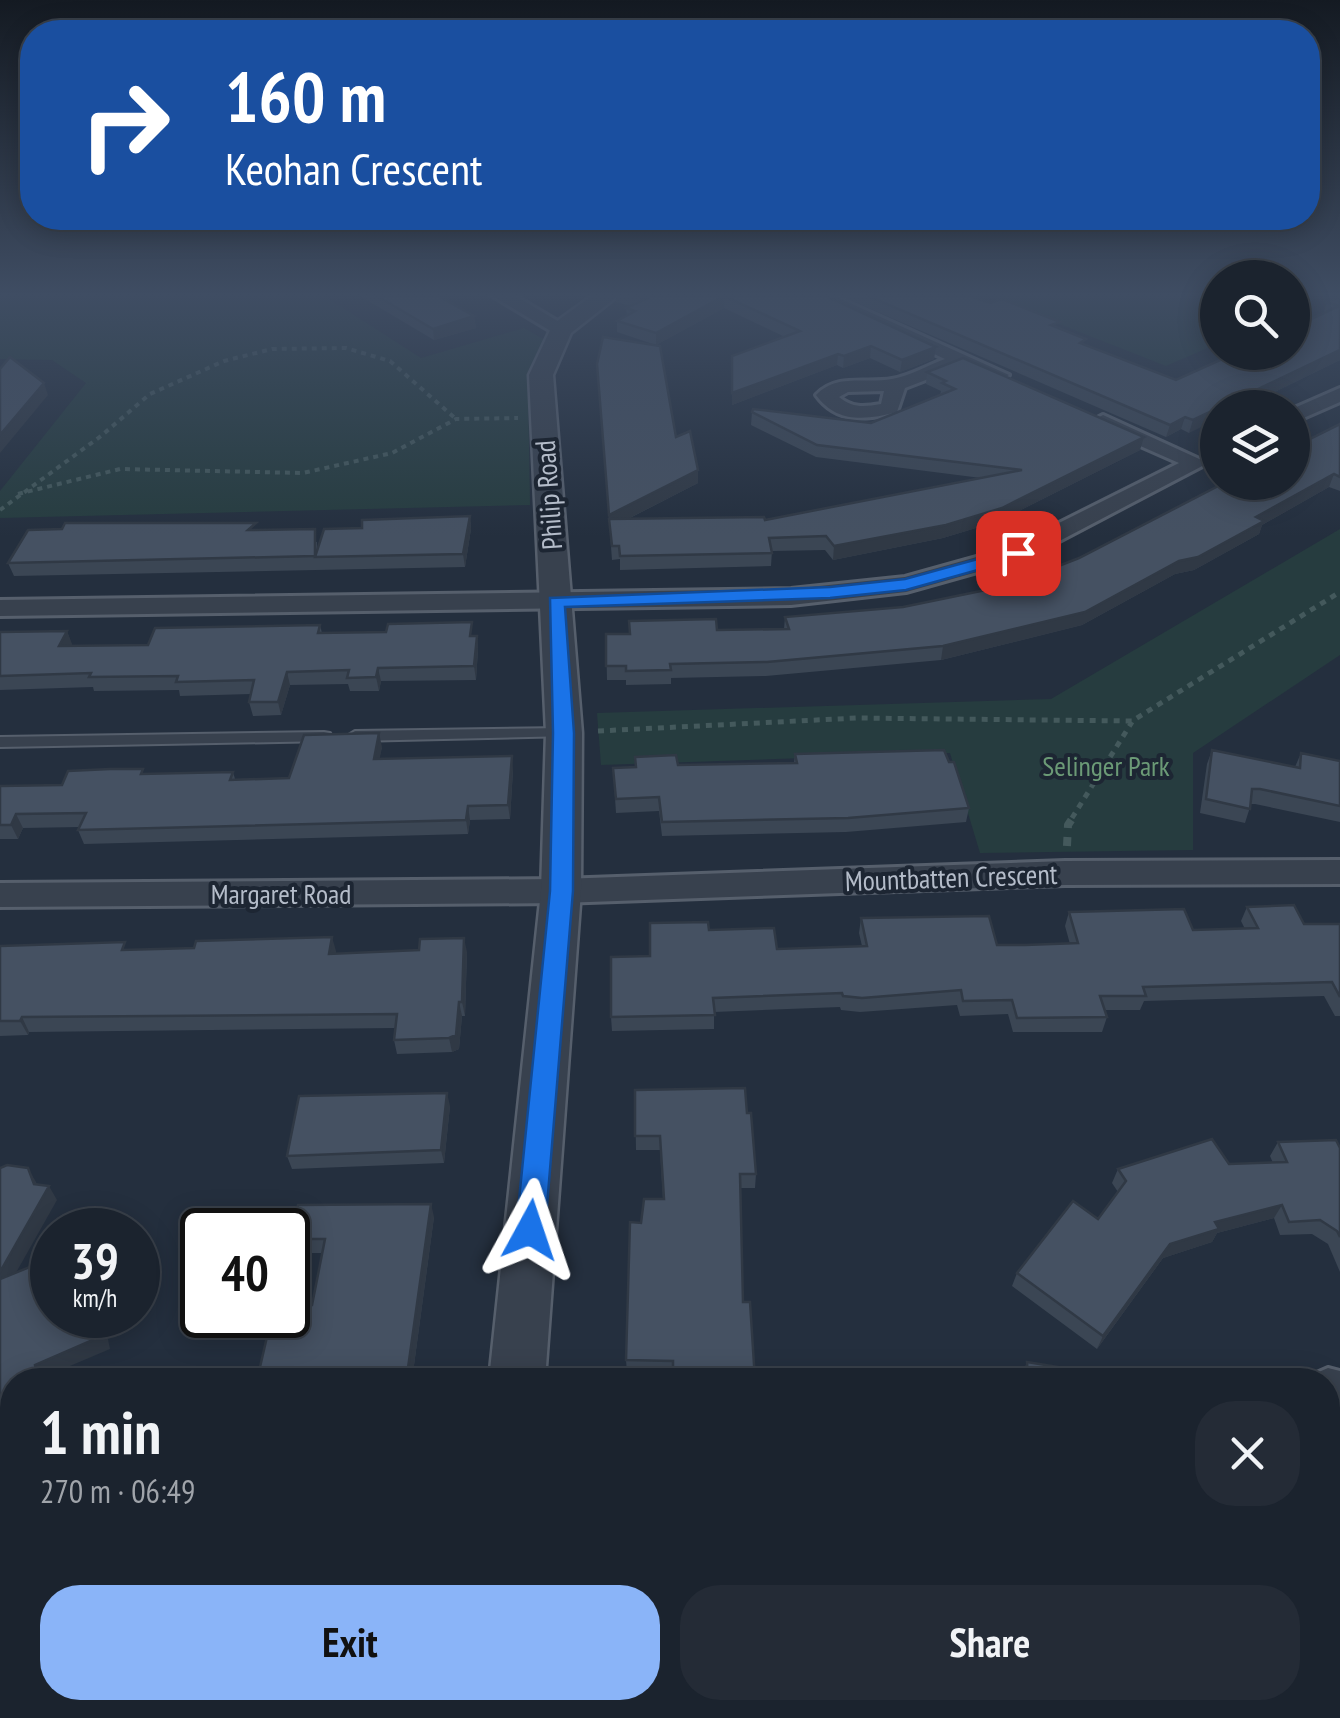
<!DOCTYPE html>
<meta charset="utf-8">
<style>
body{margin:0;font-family:"PT Sans Narrow",sans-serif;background:#242b36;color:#f1f3f6;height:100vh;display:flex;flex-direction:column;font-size:38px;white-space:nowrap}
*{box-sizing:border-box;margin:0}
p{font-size:32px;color:#a0a4aa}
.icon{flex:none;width:55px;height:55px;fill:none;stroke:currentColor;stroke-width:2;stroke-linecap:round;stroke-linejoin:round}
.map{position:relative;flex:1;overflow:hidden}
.sheet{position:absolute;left:0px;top:1368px;width:1340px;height:352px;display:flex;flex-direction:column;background:#1b232e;border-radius:40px 40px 0 0;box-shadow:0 5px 25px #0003,0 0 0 2px #39404a}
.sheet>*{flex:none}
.banner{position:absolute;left:20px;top:20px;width:1300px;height:210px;border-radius:40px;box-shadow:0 5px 25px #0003,0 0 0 2px #39404a;background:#1a4fa0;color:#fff;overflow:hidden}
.buttons{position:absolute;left:1200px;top:260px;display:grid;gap:20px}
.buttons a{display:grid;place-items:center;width:110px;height:110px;border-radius:50%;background:#1b232e;box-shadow:0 5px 25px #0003,0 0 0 2px #39404a;font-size:50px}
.speed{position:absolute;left:30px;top:1208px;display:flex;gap:20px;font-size:50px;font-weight:700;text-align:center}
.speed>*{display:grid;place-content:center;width:130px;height:130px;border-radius:50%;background:#1b232e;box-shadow:0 5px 25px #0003,0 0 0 2px #39404a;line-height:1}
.speed small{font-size:25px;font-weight:400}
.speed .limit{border:5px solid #111;border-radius:15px;background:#fff;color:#111}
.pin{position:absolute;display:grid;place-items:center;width:85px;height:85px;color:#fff;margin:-42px;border-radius:20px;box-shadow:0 5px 15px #0006}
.me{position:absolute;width:110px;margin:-55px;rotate:5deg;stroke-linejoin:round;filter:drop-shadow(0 0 8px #0008)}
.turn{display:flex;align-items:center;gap:35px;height:210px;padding:0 40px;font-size:45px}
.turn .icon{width:130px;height:130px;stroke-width:2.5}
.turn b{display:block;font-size:70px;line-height:85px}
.round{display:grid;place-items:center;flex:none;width:105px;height:105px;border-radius:40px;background:#242b36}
.overview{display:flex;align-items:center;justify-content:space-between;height:170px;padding:0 40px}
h1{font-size:60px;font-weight:700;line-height:75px}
.cta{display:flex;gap:20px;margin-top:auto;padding:20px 40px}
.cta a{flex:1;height:115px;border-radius:40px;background:#8ab4f8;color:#111;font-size:40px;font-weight:700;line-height:115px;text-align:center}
.cta a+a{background:#242b36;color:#f1f3f6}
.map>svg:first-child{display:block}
.green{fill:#263c3f}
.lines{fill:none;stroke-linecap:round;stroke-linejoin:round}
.service-casing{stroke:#565f6c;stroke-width:4}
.minor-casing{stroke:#565f6c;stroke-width:6}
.tertiary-casing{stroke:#565f6c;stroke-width:5}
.path-far2{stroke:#44595c;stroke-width:4;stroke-dasharray:5 5;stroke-linecap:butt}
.path-far1{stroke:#44595c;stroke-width:5;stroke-dasharray:6 6;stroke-linecap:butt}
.path{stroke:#44595c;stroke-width:8;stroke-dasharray:9 9;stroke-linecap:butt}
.service{fill:#38414e;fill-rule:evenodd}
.minor{fill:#38414e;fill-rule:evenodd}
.tertiary{fill:#38414e;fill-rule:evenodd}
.wall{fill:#3b4654}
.shaded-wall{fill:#303945}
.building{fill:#455162;stroke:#303945;stroke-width:2.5}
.route{fill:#1a73e8;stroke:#114b97;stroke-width:2.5}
.labels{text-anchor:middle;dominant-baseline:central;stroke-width:8;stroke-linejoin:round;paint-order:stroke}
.street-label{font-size:28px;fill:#b4bcc9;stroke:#1d2633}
.park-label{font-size:28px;fill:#6b9a76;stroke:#1d2633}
</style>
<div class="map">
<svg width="1340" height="1718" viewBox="0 0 1340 1718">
<rect width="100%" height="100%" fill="#242f3e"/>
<g class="green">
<path d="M 0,295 L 323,295 L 421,358 L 524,328 L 545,340 L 528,388 L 530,505 L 0,518 L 0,491 L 86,383 L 52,360 L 0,359 Z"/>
<path d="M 1217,295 L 1217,344 L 1166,366 L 988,296 Z"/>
<path d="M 1340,529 L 1340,655 L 1193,753 L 1193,850 L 980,853 L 950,753 L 601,765 L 597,713 L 1051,699 Z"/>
</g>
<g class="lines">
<defs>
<g id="service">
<path d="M 564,728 L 570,730 L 572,733 L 570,736 L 355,741 L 347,736 L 355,731 Z"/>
<path d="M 324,732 L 330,733 L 332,737 L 330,741 L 0,747 L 0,737 Z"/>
</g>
<g id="minor">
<path d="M 491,295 L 514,295 L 571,329 L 561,335 L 554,333 Z"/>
<path d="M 806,295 L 832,295 L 1009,375 L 999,381 L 962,366 L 905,388 L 897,412 C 866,420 837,424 816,395 C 837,373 865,384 892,379 C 910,376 928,365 945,359 ZM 884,391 L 881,404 C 864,407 852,408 839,397 L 848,392 Z"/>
<path d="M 1340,388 L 1340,402 L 1292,423 L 1292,409 Z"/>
<path d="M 1103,415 L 1208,463 L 1027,558 L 906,592 L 791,605 L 0,616 L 0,600 L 791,589 L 905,577 L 1009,548 L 1179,463 L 1095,426 L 1092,421 Z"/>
<path d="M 1340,860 L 1340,884 L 1065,885 L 561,903 L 0,907 L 0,883 L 561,879 L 1065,861 Z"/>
<path d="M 1328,1368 L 1340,1371 L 1340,1417 L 1328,1413 L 1328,1380 L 1310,1380 L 1312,1375 Z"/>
<path d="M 1328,1682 L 1340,1687 L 1340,1718 L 1300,1718 L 1299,1708 L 1328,1708 Z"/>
</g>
<g id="tertiary">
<path d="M 593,295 L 619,295 L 571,333 L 553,375 L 582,733 L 581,891 L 545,1380 L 489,1380 L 541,891 L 546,733 L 529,375 L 553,324 Z"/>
<path d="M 454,1708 L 520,1708 L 519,1718 L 453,1718 Z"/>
</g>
</defs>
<use href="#service" class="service-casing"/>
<use href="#minor" class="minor-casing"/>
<use href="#tertiary" class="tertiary-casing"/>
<g class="path-far2">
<path d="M 18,494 L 120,469 L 303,473 L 392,453 L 456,419 L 518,418"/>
<path d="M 0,510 L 101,436 L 150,394 L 224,361 L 272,349 L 346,348 L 390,361 L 456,419"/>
</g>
<g class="path-far1">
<path d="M 598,731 L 857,718 L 1132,721 L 1340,592"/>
<path d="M 1072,818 L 1132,722"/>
</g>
<path class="path" d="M 1067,846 L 1068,825 L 1074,816"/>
<use href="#service" class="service"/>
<use href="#minor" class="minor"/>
<use href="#tertiary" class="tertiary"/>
</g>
<g class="wall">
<path d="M 360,296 L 438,296 L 474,316 L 476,328 L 434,340 Z"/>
<path d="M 616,296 L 826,296 L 934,359 L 900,372 L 870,358 L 843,368 L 837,365 L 732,405 L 732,356 L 785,337 L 724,308 L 656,345 L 617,332 L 617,321 L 627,316 L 626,308 L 631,306 L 616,302 Z"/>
<path d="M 841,296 L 968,296 L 1059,328 L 1085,345 L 1176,380 L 1323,314 L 1327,302 L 1340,297 L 1340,360 L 1242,408 L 1218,408 L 1189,433 L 1181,429 L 1166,437 Z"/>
<path d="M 927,372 L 1140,450 L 999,521 L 943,538 L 833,560 L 825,550 L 772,551 L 771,566 L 620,570 L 620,559 L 612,560 L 598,376 L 676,437 L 698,483 L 628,519 L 765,520 L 981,478 L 816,457 L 751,425 L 752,412 L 871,423 L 940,395 L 941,391 L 926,384 Z"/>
<path d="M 1340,424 L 1340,491 L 1329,487 L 1262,525 L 1259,534 L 1194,570 L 1175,574 L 1082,625 L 941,660 L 766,676 L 671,678 L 671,684 L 626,685 L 626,680 L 607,680 L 606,634 L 784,629 L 785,617 L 903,607 L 1010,585 L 1079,558 Z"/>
<path d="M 470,516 L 471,529 L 465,567 L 14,576 L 8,563 L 258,530 L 317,542 L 317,549 L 362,528 Z"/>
<path d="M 320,625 L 322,633 L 477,636 L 478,650 L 476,680 L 381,681 L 379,691 L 350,691 L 348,684 L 290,685 L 281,715 L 253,716 L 249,702 L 251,694 L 180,696 L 179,690 L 94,691 L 93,687 L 0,690 L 0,632 L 67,631 L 72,646 L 148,645 Z"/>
<path d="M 382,747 L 379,759 L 513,770 L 510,819 L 470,820 L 468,834 L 84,844 L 78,830 L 80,827 L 23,828 L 18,839 L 0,839 L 0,786 L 62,785 L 145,774 L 233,772 L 235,779 L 289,778 Z"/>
<path d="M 1212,750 L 1295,767 L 1301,753 L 1340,761 L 1340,822 L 1255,804 L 1251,804 L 1245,823 L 1200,813 L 1207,764 Z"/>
<path d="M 795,754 L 949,762 L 969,808 L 966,822 L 846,832 L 662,836 L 659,811 L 616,813 L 613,768 L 635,767 L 635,757 L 678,765 L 794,763 Z"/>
<path d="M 1247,907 L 1304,924 L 1340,924 L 1340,1016 L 1335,1016 L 1324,996 L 1144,1001 L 1140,1010 L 1105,1010 L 1107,1017 L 1102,1032 L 1013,1032 L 1008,1014 L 960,1016 L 957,1005 L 860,1012 L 841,1010 L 840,1007 L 714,1012 L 714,1029 L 612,1031 L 611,1017 L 650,956 L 709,930 L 777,949 L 862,946 L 859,933 L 861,918 L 997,945 L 1070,944 L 1065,926 L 1069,912 L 1193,930 L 1245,929 L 1241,921 Z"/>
<path d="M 0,946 L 128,950 L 336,951 L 335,954 L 467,952 L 465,1016 L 462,1016 L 459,1049 L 452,1052 L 397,1054 L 394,1040 L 395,1028 L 29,1032 L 28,1035 L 0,1036 Z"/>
<path d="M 635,1090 L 747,1113 L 756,1174 L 755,1188 L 741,1188 L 743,1302 L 755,1380 L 673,1380 L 673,1373 L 627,1373 L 626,1360 L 641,1223 L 663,1199 L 660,1150 L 636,1150 Z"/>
<path d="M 450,1106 L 444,1163 L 292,1169 L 287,1156 Z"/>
<path d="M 1278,1142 L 1340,1148 L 1340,1272 L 1328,1244 L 1312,1234 L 1280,1235 L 1274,1218 L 1217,1233 L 1212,1242 L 1163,1258 L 1097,1349 L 1012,1286 L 1017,1273 L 1098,1219 L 1118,1192 L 1112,1183 L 1118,1169 L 1273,1163 L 1270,1156 Z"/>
<path d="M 434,1217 L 412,1380 L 257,1380 L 312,1305 L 322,1253 L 296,1253 L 291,1239 Z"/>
<path d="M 1027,1362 L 1132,1380 L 1022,1380 L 1022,1375 Z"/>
<path d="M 0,1430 L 12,1430 L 12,1561 L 0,1562 Z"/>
<path d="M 1091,1708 L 1193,1708 L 1194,1718 L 1091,1718 Z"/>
</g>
<g class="shaded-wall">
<path d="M 724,296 L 724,308 L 656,345 L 656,333 Z"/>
<path d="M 474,316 L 476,328 L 434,340 L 433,329 Z"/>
<path d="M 871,346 L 870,358 L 843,368 L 844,356 Z"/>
<path d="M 936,347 L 934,359 L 900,372 L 902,360 Z"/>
<path d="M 1340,350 L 1340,360 L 1242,408 L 1220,408 Z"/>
<path d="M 838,354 L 837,365 L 732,405 L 732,393 Z"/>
<path d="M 44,383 L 48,395 L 0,453 L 0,435 Z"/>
<path d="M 1218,409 L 1218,419 L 1189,433 L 1193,420 Z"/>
<path d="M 1185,417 L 1181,429 L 1166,437 L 1170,425 Z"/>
<path d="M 1144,437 L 1140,450 L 999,521 L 943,538 L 833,560 L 834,546 Z"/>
<path d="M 698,470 L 698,483 L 610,528 L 609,515 Z"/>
<path d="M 1334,474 L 1329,487 L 1262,525 L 1259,534 L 1194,570 L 1175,574 L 1082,625 L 941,660 L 943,646 L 1256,517 Z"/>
<path d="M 470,516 L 471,529 L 465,567 L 463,554 Z"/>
<path d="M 67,631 L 72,644 L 64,659 L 59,646 Z"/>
<path d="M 477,636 L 478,650 L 476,680 L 474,666 Z"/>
<path d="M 378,668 L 381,681 L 379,691 L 376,677 Z"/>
<path d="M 287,672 L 290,685 L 281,715 L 278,702 Z"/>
<path d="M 379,733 L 382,747 L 377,773 L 374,759 Z"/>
<path d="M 512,756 L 513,770 L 510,819 L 508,805 Z"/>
<path d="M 468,806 L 470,820 L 468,834 L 466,820 Z"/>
<path d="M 16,814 L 23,828 L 18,839 L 11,825 Z"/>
<path d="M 332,937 L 336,951 L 333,968 L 329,954 Z"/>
<path d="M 464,938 L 467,952 L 465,1016 L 462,1002 Z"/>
<path d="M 459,1002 L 462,1016 L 459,1049 L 452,1052 L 449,1038 Z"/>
<path d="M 22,1017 L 29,1032 L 28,1035 L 20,1021 Z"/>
<path d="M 447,1093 L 450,1106 L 444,1163 L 441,1150 Z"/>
<path d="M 28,1168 L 36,1182 L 42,1197 L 49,1186 L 57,1200 L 4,1294 L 0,1288 L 0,1272 L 34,1184 Z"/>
<path d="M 431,1204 L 434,1217 L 412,1380 L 408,1368 Z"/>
<path d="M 1282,1205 L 1274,1218 L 1217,1233 L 1212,1242 L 1163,1258 L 1097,1349 L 1103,1336 L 1170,1244 L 1215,1222 Z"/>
<path d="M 97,1315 L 103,1315 L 110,1349 L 44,1377 L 45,1380 L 36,1380 L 35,1365 Z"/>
<path d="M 12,1390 L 12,1406 L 0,1412 L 0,1395 Z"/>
<path d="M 12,1519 L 12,1559 L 3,1550 Z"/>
<path d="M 348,1708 L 355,1708 L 353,1718 L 346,1718 Z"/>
</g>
<g class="building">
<path d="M 377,296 L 438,296 L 474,316 L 433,329 Z"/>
<path d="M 634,296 L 826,296 L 936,347 L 902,360 L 871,346 L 844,356 L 838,354 L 732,393 L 732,356 L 800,331 L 724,296 L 656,333 L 617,321 L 635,311 L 626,308 L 646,299 Z"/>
<path d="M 868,296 L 968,296 L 991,303 L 1002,299 L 1060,322 L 1051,325 L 1086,339 L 1080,343 L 1176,380 L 1238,352 L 1292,352 L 1292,328 L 1339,306 L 1327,302 L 1340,297 L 1340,350 L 1193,420 L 1185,417 L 1170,425 Z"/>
<path d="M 603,337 L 660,346 L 676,437 L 690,431 L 698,470 L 609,515 L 597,364 Z"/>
<path d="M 10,357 L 44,383 L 0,435 L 0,369 Z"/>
<path d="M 963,358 L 1144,437 L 1002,508 L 946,525 L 834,546 L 826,536 L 769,538 L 772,553 L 620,556 L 619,546 L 612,546 L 609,519 L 764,517 L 765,520 L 1022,470 L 817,445 L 752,412 L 753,409 L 871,423 L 955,389 L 942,383 L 946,381 L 927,372 Z"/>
<path d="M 1340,424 L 1340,477 L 1334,474 L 1256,517 L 1264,521 L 1198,557 L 1179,561 L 1085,612 L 943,646 L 767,662 L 670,664 L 671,670 L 626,671 L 626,666 L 606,666 L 606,634 L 630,634 L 629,621 L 716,619 L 717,630 L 789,629 L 785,617 L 903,607 L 1010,585 L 1079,558 L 1226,482 L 1292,482 L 1292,448 Z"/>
<path d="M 470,516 L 463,554 L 315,557 L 324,529 L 362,528 L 362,520 Z"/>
<path d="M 65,523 L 256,523 L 248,530 L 315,529 L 315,556 L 8,563 L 28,530 L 62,529 Z"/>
<path d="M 472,622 L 470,636 L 477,636 L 474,666 L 378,668 L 376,677 L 347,678 L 349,670 L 287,672 L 278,702 L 249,702 L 254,680 L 176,682 L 178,676 L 89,677 L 91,673 L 0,676 L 0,632 L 67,631 L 59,646 L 148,645 L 155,628 L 320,625 L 318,633 L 386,632 L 388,624 Z"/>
<path d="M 379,733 L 374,759 L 512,756 L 508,805 L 468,806 L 466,820 L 78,830 L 86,813 L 16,814 L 11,825 L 0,825 L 0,786 L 62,785 L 68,771 L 110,769 L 143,769 L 141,774 L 233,772 L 230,780 L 289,778 L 304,735 Z"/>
<path d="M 944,750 L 949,762 L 954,762 L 969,808 L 848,818 L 662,822 L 659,797 L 616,799 L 613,768 L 636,767 L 635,757 L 676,755 L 678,765 L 797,763 L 795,754 Z"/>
<path d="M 1212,750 L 1300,768 L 1301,753 L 1340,761 L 1340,806 L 1260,789 L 1252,789 L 1250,809 L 1206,799 Z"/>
<path d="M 1294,905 L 1304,924 L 1340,924 L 1340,997 L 1332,982 L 1143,987 L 1146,996 L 1100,996 L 1107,1017 L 1017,1018 L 1012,1000 L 963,1001 L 961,990 L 862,998 L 843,996 L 842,993 L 713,998 L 715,1015 L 611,1017 L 611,957 L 650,956 L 650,923 L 708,922 L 709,930 L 774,928 L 777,949 L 867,946 L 861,918 L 989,916 L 997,945 L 1025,945 L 1078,943 L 1069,912 L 1184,909 L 1193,930 L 1258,928 L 1247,907 Z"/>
<path d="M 332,937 L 329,954 L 419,950 L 420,939 L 464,938 L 462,1002 L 459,1002 L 456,1035 L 449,1038 L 394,1040 L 397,1014 L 22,1017 L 20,1021 L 0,1021 L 0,946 L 125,942 L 122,950 L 194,948 L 196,941 Z"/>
<path d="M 745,1088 L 747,1113 L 751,1113 L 756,1174 L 740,1174 L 743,1302 L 750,1302 L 755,1380 L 678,1380 L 678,1376 L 673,1376 L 673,1361 L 626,1360 L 630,1222 L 641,1223 L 644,1199 L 664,1199 L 660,1136 L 635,1136 L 635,1090 Z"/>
<path d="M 447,1093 L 441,1150 L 287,1156 L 299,1096 Z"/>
<path d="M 1212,1139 L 1229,1164 L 1287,1162 L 1278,1142 L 1336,1140 L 1340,1148 L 1340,1237 L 1337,1231 L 1320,1220 L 1289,1222 L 1282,1205 L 1215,1222 L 1219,1229 L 1170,1244 L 1103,1336 L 1017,1273 L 1073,1201 L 1098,1219 L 1126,1181 L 1118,1169 Z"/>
<path d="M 7,1165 L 28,1168 L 34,1184 L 49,1186 L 0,1272 L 0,1168 Z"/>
<path d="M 431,1204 L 408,1368 L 358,1368 L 356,1380 L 257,1380 L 272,1315 L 288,1315 L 288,1305 L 312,1305 L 325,1239 L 291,1239 L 298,1205 Z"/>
<path d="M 52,1258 L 52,1315 L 97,1315 L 102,1336 L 35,1365 L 37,1379 L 12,1380 L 12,1390 L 0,1395 L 0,1279 Z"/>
<path d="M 1027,1362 L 1132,1379 L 1132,1380 L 1028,1380 Z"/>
<path d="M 0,1430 L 12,1430 L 12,1519 L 3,1550 L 0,1550 Z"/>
<path d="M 203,1708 L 348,1708 L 346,1718 L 200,1718 Z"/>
<rect x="615" y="1708" width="151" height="10"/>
<path d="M 1098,1708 L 1193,1708 L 1194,1718 L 1098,1718 Z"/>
</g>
<linearGradient id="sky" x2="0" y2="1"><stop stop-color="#141a22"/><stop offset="0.55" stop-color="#3f4d63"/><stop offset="1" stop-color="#3f4d63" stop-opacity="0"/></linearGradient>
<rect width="1340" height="536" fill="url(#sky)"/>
<path class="route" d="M 1018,548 L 1024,550 L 1024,557 L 906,590 L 830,598 L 565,607 L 574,733 L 573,891 L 545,1230 L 541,1239 L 530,1243 L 520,1239 L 516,1230 L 550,891 L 553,733 L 550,598 L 830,587 L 905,579 Z"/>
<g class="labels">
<g class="street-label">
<text transform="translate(548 495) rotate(-94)">Philip Road</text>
<text transform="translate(951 877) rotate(-2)">Mountbatten Crescent</text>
<text x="281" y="893">Margaret Road</text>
</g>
<g class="park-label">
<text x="1106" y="765">Selinger Park</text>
</g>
</g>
</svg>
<div class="buttons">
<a><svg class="icon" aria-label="search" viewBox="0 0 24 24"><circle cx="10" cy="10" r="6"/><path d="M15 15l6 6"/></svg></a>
<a><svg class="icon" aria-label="layers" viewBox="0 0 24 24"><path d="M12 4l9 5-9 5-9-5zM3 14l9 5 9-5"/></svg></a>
</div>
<div class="speed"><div>39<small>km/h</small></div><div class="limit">40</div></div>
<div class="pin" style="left:1018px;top:553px;background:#d93025"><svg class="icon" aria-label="arrive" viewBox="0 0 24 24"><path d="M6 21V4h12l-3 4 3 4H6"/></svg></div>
<svg class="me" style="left:530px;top:1230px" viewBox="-20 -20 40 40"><path d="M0-17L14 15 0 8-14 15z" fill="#1a73e8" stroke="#fff" stroke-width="4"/></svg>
<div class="banner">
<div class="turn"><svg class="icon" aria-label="right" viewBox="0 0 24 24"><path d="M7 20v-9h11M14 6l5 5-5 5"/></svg><div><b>160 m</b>Keohan Crescent</div></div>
</div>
<section class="sheet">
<div class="overview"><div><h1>1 min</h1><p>270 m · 06:49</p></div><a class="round"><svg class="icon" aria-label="close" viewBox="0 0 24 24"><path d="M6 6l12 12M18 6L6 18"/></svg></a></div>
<div class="cta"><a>Exit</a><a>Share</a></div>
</section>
</div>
